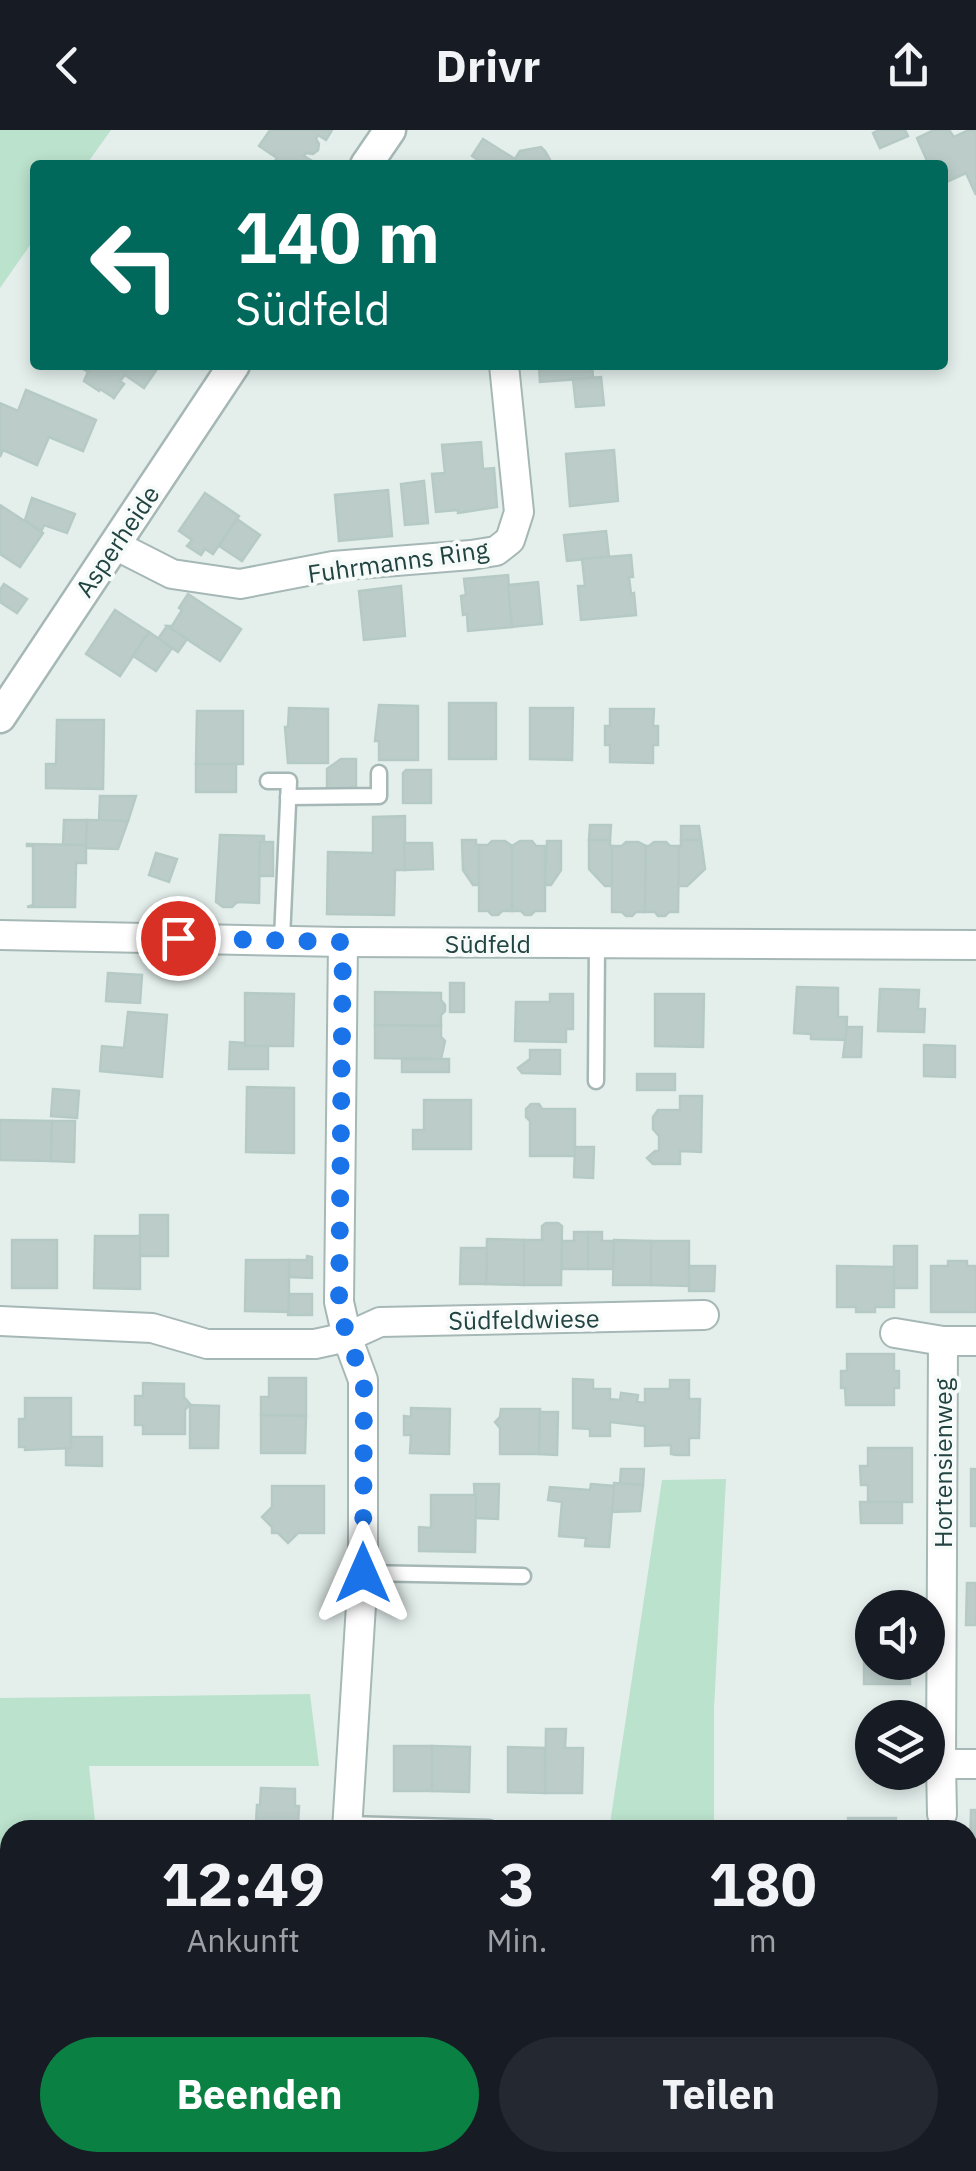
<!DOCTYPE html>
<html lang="de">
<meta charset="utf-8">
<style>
body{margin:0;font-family:"IBM Plex Sans",sans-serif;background:#242831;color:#f1f3f6;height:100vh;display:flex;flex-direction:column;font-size:38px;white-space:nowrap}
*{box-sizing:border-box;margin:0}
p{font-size:32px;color:#9ea1a6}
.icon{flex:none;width:55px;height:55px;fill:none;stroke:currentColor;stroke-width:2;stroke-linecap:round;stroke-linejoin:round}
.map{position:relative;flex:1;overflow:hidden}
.sheet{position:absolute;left:0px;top:1690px;width:978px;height:352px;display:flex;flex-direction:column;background:#171b24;border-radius:30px 30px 0 0;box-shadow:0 5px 15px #0003}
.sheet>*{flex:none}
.top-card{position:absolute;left:30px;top:30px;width:918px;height:210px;border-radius:10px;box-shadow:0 5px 15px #0003;background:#00695c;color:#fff;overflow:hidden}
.fabs{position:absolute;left:855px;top:1460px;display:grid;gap:20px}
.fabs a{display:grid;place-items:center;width:90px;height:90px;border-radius:50%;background:#171b24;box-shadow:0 5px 15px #0003;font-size:50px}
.pin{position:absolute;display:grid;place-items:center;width:85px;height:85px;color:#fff;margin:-42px;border:5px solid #fff;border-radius:50%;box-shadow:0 2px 10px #0007}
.me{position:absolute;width:110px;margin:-55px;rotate:0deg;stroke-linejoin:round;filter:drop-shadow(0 0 8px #0008)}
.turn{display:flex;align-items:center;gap:35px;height:210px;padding:0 40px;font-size:45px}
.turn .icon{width:130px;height:130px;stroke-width:2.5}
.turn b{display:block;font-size:70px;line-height:85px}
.eta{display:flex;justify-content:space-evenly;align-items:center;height:170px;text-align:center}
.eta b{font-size:60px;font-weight:700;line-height:70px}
.primary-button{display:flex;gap:20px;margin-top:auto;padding:20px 40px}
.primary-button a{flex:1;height:115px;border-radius:60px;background:#0b8043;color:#fff;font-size:40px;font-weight:700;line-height:115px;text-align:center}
.primary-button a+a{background:#242831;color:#f1f3f6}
header{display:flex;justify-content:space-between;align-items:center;height:130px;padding:0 40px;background:#171b24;font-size:45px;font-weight:700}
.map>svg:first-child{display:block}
.green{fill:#bbe2cd}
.building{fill:#bccdc9;stroke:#b6cac5;stroke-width:2.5}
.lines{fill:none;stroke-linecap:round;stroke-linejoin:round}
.service-casing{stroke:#a6b8b5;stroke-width:19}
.minor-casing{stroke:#a6b8b5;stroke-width:32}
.tertiary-casing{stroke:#a6b8b5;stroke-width:35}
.service{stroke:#fff;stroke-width:14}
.minor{stroke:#fff;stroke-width:28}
.tertiary{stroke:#fff;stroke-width:30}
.route{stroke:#1a73e8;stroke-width:18;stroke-dasharray:0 32.4}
.labels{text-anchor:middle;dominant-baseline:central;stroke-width:8;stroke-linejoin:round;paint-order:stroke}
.street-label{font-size:25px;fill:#214341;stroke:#f6fbf9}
</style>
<header><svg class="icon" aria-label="back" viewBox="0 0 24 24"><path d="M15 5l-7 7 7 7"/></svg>Drivr<svg class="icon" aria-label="share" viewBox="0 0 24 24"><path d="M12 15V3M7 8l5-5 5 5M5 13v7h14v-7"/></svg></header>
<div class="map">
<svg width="976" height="2041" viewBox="0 0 976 2041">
<rect width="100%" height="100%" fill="#e4efec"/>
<g class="green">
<path d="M 0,0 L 111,0 L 86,35 L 35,35 L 35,108 L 0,158 Z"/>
<path d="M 726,1349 L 714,1579 L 714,1700 L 609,1700 L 662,1350 Z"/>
<path d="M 310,1564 L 319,1636 L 89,1636 L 96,1700 L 10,1700 L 10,2010 L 0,2019 L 0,1568 Z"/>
<path d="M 760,2032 L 761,2041 L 547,2041 L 546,2033 Z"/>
</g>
<g class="building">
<path d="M 270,0 L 332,0 L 326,10 L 318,5 L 316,9 L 319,14 L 318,20 L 313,24 L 306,23 L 304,26 L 312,31 L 310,35 L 272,35 L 277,28 L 259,16 Z"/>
<path d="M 879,0 L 905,0 L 908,6 L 880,18 L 873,3 Z"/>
<path d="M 934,0 L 949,0 L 954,7 L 969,0 L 976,0 L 976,65 L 966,43 L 942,54 L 942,35 L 929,35 L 917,8 Z"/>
<path d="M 483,9 L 515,29 L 520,21 L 541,17 L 545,21 L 553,35 L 485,35 L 472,26 Z"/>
<path d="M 77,235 L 151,235 L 157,239 L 144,258 L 125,245 L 120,251 L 124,254 L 113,269 L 114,268 L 100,259 L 99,261 L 84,251 L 88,242 Z"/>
<path d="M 539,235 L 592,235 L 593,248 L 540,252 Z"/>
<path d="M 601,247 L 604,275 L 576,277 L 573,249 Z"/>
<path d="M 26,260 L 96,290 L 83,321 L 49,307 L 37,335 L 3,320 L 0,327 L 0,273 L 18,281 Z"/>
<path d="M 481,312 L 483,339 L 494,338 L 497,377 L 458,383 L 458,380 L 436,382 L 432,344 L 445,343 L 442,315 Z"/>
<path d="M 614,320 L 618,371 L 570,376 L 566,324 Z"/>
<path d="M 424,351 L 428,393 L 405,395 L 401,354 Z"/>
<path d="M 388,360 L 392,406 L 339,411 L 335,365 Z"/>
<path d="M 205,363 L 239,386 L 213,424 L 205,419 L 201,425 L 187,416 L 192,410 L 179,401 Z"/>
<path d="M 32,368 L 75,384 L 67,403 L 44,395 L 41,402 L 25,390 Z"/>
<path d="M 0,375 L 43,403 L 20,437 L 0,424 Z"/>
<path d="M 237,389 L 260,405 L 242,431 L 219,416 Z"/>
<path d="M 606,401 L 609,427 L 567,431 L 564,405 Z"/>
<path d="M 631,425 L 633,447 L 629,447 L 631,464 L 634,463 L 636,485 L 581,490 L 578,456 L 585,456 L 582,429 Z"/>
<path d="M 508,445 L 512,497 L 468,501 L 467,484 L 463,485 L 461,466 L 466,465 L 464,449 Z"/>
<path d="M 538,452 L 542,494 L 512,497 L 508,455 Z"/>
<path d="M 4,454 L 27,469 L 17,483 L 0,472 L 0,460 Z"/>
<path d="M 401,456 L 405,506 L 364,510 L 359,461 Z"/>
<path d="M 188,464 L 241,499 L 220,531 L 167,496 L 172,496 L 182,480 L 179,478 Z"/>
<path d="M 115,480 L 149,502 L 120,546 L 86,524 Z"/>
<path d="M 167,496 L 187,509 L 178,522 L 158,509 Z"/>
<path d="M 149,502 L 172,518 L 156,541 L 133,526 Z"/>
<rect x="449" y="573" width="47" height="56"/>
<path d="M 379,575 L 418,576 L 418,630 L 379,630 L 379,611 L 375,611 Z"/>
<path d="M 289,578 L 328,579 L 328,633 L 288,633 L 285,597 L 288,597 Z"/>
<path d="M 530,578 L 573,578 L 572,630 L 530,629 Z"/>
<path d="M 610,579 L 654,579 L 653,596 L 658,596 L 658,615 L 653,615 L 653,633 L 610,632 L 610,615 L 605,615 L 605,596 L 610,596 Z"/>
<path d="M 197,581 L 243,581 L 243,634 L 196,634 Z"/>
<path d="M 57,590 L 104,590 L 103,659 L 46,658 L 46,634 L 56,634 Z"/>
<path d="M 341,629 L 356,629 L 356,661 L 327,662 L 327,639 Z"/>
<rect x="196" y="634" width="40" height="28"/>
<path d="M 406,640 L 431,640 L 431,673 L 403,673 L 403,643 Z"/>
<path d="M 100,666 L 136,666 L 128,691 L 99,691 Z"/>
<path d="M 405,686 L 405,740 L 395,740 L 394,785 L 327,784 L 328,722 L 373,723 L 373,687 Z"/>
<path d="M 64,690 L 87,690 L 86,715 L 63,715 Z"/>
<path d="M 87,690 L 128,691 L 118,719 L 86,718 Z"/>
<path d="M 590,695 L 611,695 L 610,710 L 589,710 Z"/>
<path d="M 681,696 L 699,696 L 701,710 L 681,710 Z"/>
<path d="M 220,705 L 264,706 L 264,712 L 260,712 L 259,773 L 237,772 L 232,777 L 223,777 L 216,772 Z"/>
<path d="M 462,710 L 476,710 L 476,715 L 479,715 L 479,755 L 473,755 L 463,740 Z"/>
<path d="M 589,710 L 610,710 L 610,716 L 612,716 L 612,756 L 605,756 L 589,739 Z"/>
<path d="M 681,710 L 701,710 L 705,739 L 687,756 L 678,756 L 679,716 L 681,716 Z"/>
<path d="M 492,711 L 505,711 L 512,716 L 512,781 L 502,781 L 498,785 L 492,785 L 488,781 L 479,781 L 479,715 L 488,715 Z"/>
<path d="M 520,711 L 532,711 L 536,716 L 545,716 L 545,781 L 535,781 L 531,785 L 525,785 L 521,781 L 512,781 L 512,716 Z"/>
<path d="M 547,711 L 561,711 L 561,740 L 551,755 L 545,755 Z"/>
<path d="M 260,712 L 273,712 L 273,746 L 259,746 Z"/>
<path d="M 626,712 L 638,712 L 646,716 L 645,782 L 636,782 L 632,786 L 626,786 L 622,782 L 612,782 L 612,716 L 622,716 Z"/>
<path d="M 654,712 L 666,712 L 670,716 L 679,716 L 678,782 L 669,782 L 665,786 L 658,786 L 655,782 L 645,782 L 646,716 L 649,716 Z"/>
<path d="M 404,713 L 432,713 L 433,739 L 405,740 Z"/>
<path d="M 27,714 L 86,715 L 86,733 L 76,733 L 75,777 L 27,777 L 33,775 L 33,716 L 27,716 Z"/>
<path d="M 156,723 L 177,729 L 169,752 L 149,745 Z"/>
<path d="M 108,843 L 142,845 L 140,873 L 106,871 Z"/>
<rect x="450" y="853" width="14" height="29"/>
<path d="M 797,857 L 838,858 L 838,887 L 847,887 L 846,910 L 811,909 L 811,904 L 794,903 Z"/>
<path d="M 880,859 L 919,860 L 918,879 L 925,879 L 924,902 L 878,901 Z"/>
<path d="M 375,862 L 441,863 L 441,870 L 445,875 L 445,881 L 441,885 L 441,896 L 375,895 Z"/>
<path d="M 245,863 L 294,864 L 293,916 L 245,916 Z"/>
<path d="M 550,864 L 573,864 L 573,899 L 566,899 L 566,912 L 515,911 L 516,872 L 550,872 Z"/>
<path d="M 655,864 L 704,864 L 703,917 L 655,916 Z"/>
<path d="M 128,882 L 167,885 L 162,947 L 100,941 L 102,916 L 124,918 Z"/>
<path d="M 375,895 L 441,896 L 441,907 L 445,911 L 441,929 L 375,928 Z"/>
<path d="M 847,897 L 862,897 L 861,927 L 843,927 Z"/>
<path d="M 230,912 L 245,913 L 245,916 L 268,916 L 268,939 L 229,939 Z"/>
<path d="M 924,915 L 955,916 L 955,947 L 924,946 Z"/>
<path d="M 530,920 L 560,920 L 560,944 L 522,943 L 518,938 L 530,929 Z"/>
<rect x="402" y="929" width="47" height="13"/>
<rect x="637" y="944" width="38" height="16"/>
<path d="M 247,957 L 294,958 L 294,1023 L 246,1022 Z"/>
<path d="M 53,959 L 79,961 L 77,988 L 51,986 Z"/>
<path d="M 680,966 L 702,966 L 701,1022 L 680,1021 L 680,1034 L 653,1034 L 647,1028 L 655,1021 L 659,1021 L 659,1006 L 653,999 L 653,987 L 658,980 L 680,980 Z"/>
<path d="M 424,970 L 471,970 L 471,1019 L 413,1019 L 413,1000 L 424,1000 Z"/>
<path d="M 531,974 L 539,974 L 542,979 L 575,979 L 575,1026 L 530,1026 L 530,991 L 526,987 L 526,979 Z"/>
<path d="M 0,990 L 52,991 L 51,1031 L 0,1030 Z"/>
<path d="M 52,991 L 75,991 L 74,1032 L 51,1031 Z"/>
<path d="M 575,1017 L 594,1017 L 593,1048 L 574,1047 Z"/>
<rect x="140" y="1085" width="28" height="41"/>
<path d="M 546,1093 L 558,1093 L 562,1096 L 561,1155 L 524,1155 L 524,1110 L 542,1110 L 542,1096 Z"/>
<path d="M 574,1102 L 588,1102 L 588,1139 L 562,1139 L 562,1111 L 574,1111 Z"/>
<path d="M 588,1102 L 602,1102 L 602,1111 L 614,1111 L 613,1139 L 588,1139 Z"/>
<path d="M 95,1106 L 140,1106 L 140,1159 L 94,1158 Z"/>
<path d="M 487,1109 L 524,1110 L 524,1155 L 486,1154 Z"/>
<rect x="12" y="1110" width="45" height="48"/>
<path d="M 614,1110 L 651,1111 L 651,1155 L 613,1155 Z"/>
<path d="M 651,1111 L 689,1111 L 689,1156 L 651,1155 Z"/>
<rect x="894" y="1116" width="23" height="42"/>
<path d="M 461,1118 L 487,1118 L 486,1154 L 460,1154 Z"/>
<path d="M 307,1126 L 312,1127 L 312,1148 L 289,1147 L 289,1130 L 307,1130 Z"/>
<path d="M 246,1130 L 289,1130 L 289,1182 L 245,1181 Z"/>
<path d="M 948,1131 L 967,1131 L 967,1136 L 976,1136 L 976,1182 L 931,1182 L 931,1136 L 948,1136 Z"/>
<path d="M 689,1136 L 715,1136 L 714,1161 L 689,1161 Z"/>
<path d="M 837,1136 L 894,1137 L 894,1177 L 875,1177 L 875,1182 L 856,1182 L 856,1177 L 837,1177 Z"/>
<path d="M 289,1164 L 312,1164 L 312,1185 L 288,1185 Z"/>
<path d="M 847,1224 L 894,1224 L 894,1241 L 899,1241 L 899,1258 L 894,1258 L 894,1275 L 846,1275 L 845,1258 L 841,1258 L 841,1241 L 847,1241 Z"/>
<path d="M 269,1248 L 306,1248 L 306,1286 L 261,1285 L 261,1267 L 269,1267 Z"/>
<path d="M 573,1249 L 593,1250 L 593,1259 L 610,1259 L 610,1269 L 620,1270 L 621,1263 L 638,1265 L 637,1272 L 645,1273 L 645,1259 L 670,1259 L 670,1250 L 689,1250 L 689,1269 L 700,1269 L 699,1308 L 689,1308 L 689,1325 L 676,1325 L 671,1324 L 671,1315 L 645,1316 L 645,1296 L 610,1292 L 610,1306 L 590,1306 L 590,1299 L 573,1298 Z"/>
<path d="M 143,1253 L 184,1254 L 184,1267 L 190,1274 L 185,1280 L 185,1304 L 143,1304 L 143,1295 L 135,1295 L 135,1266 L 143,1266 Z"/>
<path d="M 25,1268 L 71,1268 L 71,1318 L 25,1320 L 25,1317 L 19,1317 L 19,1289 L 25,1289 Z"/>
<path d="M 190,1275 L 219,1276 L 218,1318 L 190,1318 Z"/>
<path d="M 411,1278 L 450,1279 L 449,1324 L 410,1323 L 411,1305 L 404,1305 L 404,1286 L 411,1287 Z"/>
<path d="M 501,1279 L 540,1279 L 539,1324 L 500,1324 L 500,1298 L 495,1292 L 500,1287 Z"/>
<path d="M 540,1282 L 558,1282 L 557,1325 L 539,1324 Z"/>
<path d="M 261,1285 L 306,1286 L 305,1323 L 261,1323 Z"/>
<path d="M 71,1307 L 102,1307 L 102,1336 L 66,1335 L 66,1318 L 71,1318 Z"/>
<path d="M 868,1318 L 912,1318 L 912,1372 L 868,1372 L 868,1355 L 861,1355 L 860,1336 L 868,1336 Z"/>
<path d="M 621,1339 L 644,1339 L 643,1355 L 620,1353 Z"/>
<rect x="971" y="1339" width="5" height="57"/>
<path d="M 614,1353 L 643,1355 L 640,1381 L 612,1382 Z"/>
<path d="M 474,1354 L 499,1354 L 498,1389 L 476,1388 Z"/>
<path d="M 591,1354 L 614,1356 L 609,1417 L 585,1416 L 586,1408 L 559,1406 L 562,1372 L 548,1370 L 550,1357 L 590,1360 Z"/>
<path d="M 272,1356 L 324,1356 L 324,1403 L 298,1403 L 288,1413 L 278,1403 L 272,1403 L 272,1397 L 262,1387 L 272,1377 Z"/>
<path d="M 431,1365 L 476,1365 L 475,1422 L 419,1421 L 419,1397 L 431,1398 Z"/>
<path d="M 860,1372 L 902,1372 L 902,1393 L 861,1393 Z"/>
<path d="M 967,1453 L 976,1453 L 976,1495 L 966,1495 Z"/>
<path d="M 864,1501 L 872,1501 L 872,1532 L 910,1532 L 910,1554 L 864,1554 Z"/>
<path d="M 546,1599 L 566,1599 L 565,1618 L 583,1618 L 582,1663 L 545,1663 Z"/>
<rect x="394" y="1616" width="38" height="45"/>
<path d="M 432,1616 L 470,1617 L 469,1662 L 432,1661 Z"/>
<path d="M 508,1617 L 545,1618 L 545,1663 L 508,1662 Z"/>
<path d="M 261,1658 L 295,1659 L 295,1676 L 299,1676 L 298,1695 L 294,1695 L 294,1700 L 260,1700 L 260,1694 L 256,1694 L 257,1675 L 260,1675 Z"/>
<path d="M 971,1680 L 976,1680 L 976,1728 L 970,1728 Z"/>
<rect x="848" y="1688" width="48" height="12"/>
<path d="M 976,1904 L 976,1959 L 968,1960 L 968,1905 Z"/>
<rect x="108" y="2032" width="40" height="9"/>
<path d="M 237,2032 L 274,2032 L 274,2041 L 249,2041 L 249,2038 L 237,2038 Z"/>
<path d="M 286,2032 L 336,2032 L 337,2041 L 286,2041 Z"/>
<path d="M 428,2032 L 480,2032 L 480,2041 L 429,2041 Z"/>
<path d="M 480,2032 L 529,2032 L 530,2041 L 480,2041 Z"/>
</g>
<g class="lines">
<defs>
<g id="service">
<path d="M 268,651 L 289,651 L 282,809"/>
<path d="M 288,667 L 379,666 L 379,643"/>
<path d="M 596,951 L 597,813"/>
<path d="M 363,1443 L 523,1446"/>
<path d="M 348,1694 L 489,1698"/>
</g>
<g id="minor">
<path d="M 115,415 L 172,444 L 240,454 L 333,436 L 471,425 L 496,421 L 510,410 L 519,382 L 504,235"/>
<path d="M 0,805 L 343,812 L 976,815"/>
<path d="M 343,812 L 339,1172 L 347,1207 L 363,1250 L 363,1443 L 347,1700"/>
<path d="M 0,1191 L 152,1198 L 207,1214 L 315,1214 L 347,1207 L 380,1192 L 704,1185"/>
<path d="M 895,1203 L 943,1211"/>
<path d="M 976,1211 L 943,1211 L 941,1634 L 976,1634"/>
<path d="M 941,1634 L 942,1684"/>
<path d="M 968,1990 L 976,1989"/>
<path d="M 349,2032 L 349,2041"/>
<path d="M 912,2032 L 913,2041"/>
</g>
<g id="tertiary">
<path d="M 366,35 L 390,0"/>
<path d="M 0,587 L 234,235"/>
</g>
</defs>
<use href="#service" class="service-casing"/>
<use href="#minor" class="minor-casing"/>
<use href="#tertiary" class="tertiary-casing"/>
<use href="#service" class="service"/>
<use href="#minor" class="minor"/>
<use href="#tertiary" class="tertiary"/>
</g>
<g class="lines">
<path class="route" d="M 178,808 L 343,812 L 339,1172 L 347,1207 L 364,1250 L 363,1443"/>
</g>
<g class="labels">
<g class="street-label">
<text transform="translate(117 411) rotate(-56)">Asperheide</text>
<text transform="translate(398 431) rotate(-8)">Fuhrmanns Ring</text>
<text x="488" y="813">Südfeld</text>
<text transform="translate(524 1189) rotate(-1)">Südfeldwiese</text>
<text transform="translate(942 1333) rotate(-90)">Hortensienweg</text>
</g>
</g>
</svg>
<div class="fabs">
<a><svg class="icon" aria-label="sound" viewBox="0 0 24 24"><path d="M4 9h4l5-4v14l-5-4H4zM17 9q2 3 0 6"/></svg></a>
<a><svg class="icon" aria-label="layers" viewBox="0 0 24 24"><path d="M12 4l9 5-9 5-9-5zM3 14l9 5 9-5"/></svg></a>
</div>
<div class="pin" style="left:178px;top:808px;background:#d93025"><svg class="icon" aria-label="arrive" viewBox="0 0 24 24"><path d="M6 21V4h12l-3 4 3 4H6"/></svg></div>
<svg class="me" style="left:363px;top:1443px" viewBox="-20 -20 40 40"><path d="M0-17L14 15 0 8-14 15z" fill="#1a73e8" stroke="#fff" stroke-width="4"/></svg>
<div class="top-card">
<div class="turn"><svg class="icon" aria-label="left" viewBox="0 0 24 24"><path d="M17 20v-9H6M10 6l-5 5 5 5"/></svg><div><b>140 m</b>Südfeld</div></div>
</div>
<section class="sheet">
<div class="eta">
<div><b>12:49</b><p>Ankunft</p></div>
<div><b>3</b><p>Min.</p></div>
<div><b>180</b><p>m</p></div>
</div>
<div class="primary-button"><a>Beenden</a><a>Teilen</a></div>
</section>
</div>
